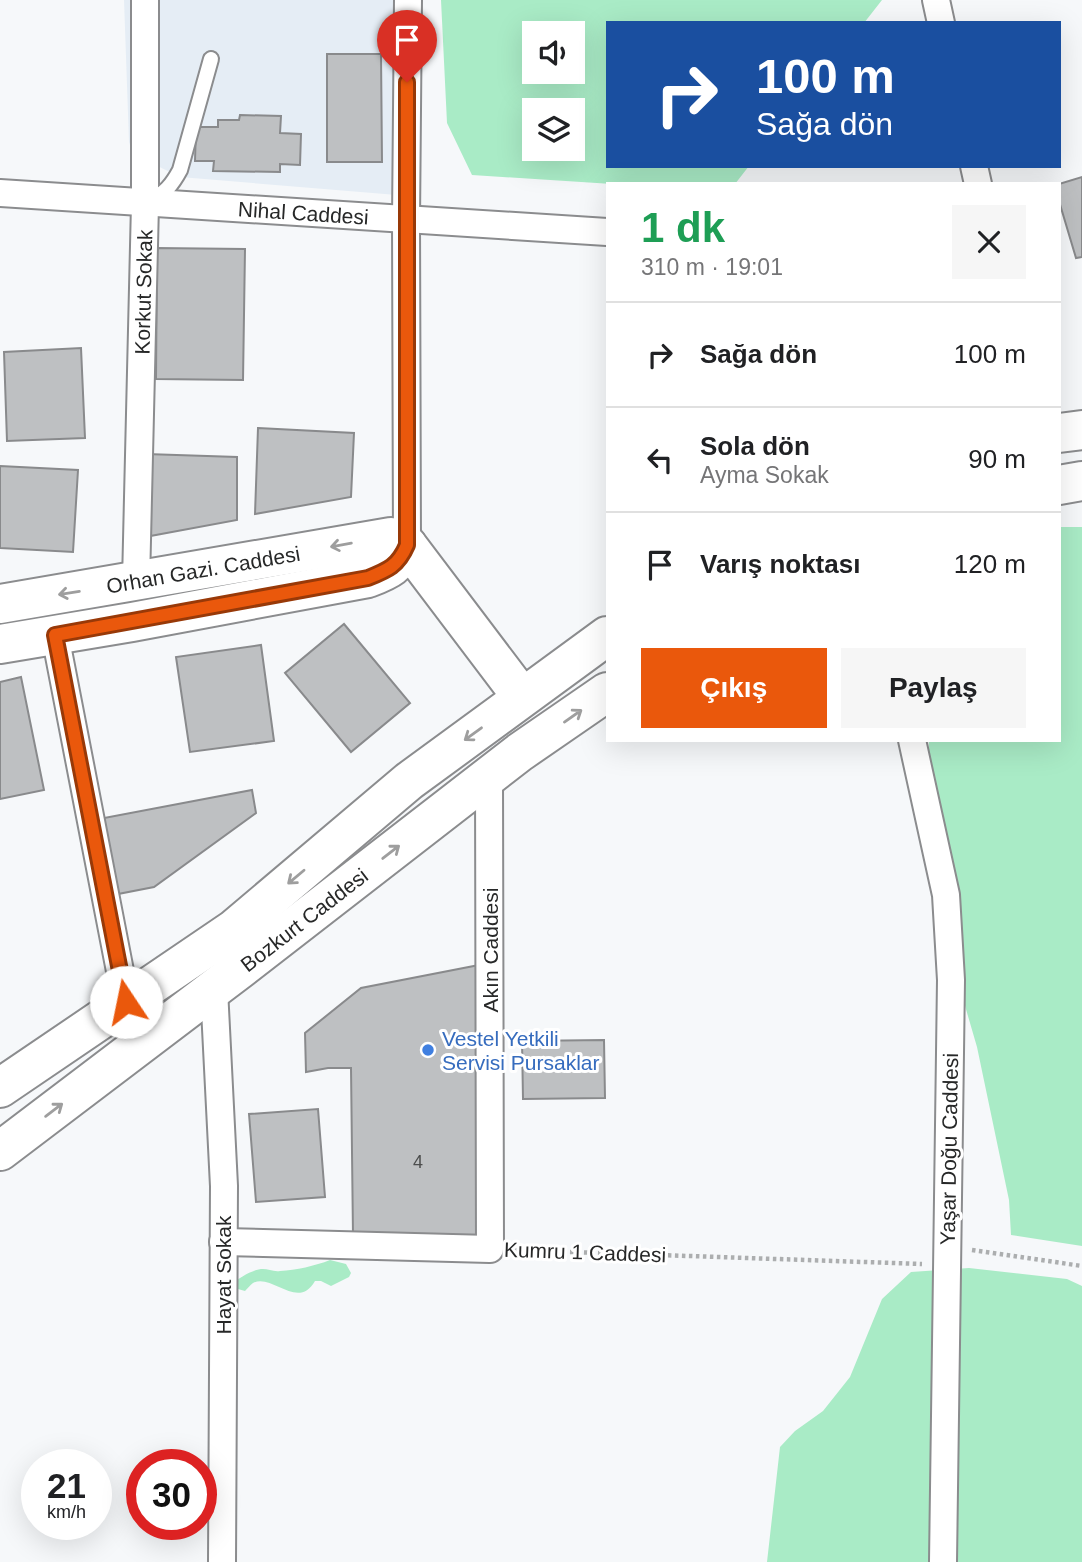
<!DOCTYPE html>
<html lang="tr">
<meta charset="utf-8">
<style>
body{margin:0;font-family:Arial,sans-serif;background:#f6f6f6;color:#202124;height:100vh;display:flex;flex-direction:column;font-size:26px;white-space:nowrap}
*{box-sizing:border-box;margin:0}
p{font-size:23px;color:#757577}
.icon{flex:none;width:38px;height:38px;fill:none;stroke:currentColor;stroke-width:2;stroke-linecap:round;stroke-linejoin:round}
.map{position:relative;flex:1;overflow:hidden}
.details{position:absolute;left:606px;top:182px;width:455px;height:560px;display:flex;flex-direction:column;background:#fff;border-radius:0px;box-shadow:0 7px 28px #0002}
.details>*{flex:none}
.hud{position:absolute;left:606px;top:21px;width:455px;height:147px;border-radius:0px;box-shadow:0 7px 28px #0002;background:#1a4fa0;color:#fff;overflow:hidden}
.tools{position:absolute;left:522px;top:21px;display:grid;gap:14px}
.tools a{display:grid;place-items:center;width:63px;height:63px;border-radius:0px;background:#fff;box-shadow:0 7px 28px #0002;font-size:35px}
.speed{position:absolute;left:21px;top:1449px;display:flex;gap:14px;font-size:35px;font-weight:700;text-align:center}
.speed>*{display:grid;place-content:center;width:91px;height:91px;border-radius:50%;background:#fff;box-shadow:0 7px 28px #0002;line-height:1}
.speed small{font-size:18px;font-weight:400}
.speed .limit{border:10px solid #d22;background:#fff;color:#111}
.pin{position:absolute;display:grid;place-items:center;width:60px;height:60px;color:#fff;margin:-72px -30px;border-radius:50% 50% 50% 0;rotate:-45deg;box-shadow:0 0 7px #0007}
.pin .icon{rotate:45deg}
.me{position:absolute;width:77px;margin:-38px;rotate:349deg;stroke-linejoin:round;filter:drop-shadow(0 0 5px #0008)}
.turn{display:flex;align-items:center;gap:24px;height:147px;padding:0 35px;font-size:32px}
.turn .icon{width:91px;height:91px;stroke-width:2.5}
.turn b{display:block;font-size:49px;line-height:60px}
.round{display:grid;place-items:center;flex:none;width:74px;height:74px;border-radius:0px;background:#f6f6f6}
.summary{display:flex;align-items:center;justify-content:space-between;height:119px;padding:0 35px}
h1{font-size:42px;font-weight:600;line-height:52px;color:#1e9e55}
.cta{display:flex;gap:14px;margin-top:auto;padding:14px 35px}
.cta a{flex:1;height:80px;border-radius:0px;background:#ea580c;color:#fff;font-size:28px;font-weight:600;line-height:80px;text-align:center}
.cta a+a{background:#f6f6f6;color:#202124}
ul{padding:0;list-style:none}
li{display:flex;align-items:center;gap:21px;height:105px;padding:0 35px;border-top:2px solid #e0e0e0}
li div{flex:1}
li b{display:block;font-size:26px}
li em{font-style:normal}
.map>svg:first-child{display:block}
.built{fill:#e5edf5}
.green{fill:#a9ebc6;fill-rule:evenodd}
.building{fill:#bec0c2;stroke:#898a8c;stroke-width:2}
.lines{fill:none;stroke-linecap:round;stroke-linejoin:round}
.lane-casing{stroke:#8b8c8e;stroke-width:18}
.street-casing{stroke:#8b8c8e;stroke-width:30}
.secondary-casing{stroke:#8b8c8e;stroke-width:42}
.path{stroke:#acaeaf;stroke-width:4.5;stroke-dasharray:3.5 3.5;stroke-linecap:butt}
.lane{stroke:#fff;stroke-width:14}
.street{stroke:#fff;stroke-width:26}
.secondary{stroke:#fff;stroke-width:38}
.oneway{stroke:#9e9e9e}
.route-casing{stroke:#983908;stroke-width:18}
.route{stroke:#ea580c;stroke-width:12}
.shop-dot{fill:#3f7fe0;stroke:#fff;stroke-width:2.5}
.labels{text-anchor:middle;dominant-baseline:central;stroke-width:6;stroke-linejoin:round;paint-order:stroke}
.number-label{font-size:18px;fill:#4d4e4e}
.street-label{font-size:21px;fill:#272828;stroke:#fff}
.shop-label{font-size:21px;fill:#366cbe;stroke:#fff;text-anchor:start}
</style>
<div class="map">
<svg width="1082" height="1562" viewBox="0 0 1082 1562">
<rect width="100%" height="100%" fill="#f6f8fa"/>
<path class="built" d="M 124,0 L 416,0 L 409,196 L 180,177 L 133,154 L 129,142 Z"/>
<g class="green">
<path d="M 441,0 L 882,0 L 864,23 L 607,23 L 607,166 L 749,166 L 735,184 L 612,184 L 472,175 L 447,123 ZM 534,33 L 572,33 L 572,72 L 534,72 ZM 534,110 L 572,110 L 572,149 L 534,149 Z"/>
<path d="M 1059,527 L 1082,527 L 1082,1246 L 1011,1235 L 1009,1200 L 977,1047 L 940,920 L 928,761 L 929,740 L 1059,740 Z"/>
<path d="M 330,1260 L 346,1264 L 351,1273 L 349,1277 L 331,1286 L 321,1281 L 315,1281 C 298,1311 272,1273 253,1283 C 250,1285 248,1288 245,1291 L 238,1289 L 233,1284 C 238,1278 253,1269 263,1269 C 268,1269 274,1272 280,1271 C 296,1270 315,1266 330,1260 Z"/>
<path d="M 969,1268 L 1067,1279 L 1082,1286 L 1082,1562 L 767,1562 L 780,1447 L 795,1431 L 823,1411 L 850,1377 L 882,1299 L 911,1272 Z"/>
</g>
<g class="building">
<path d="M 327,54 L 381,54 L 382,162 L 327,162 Z"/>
<path d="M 240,115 L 281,116 L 280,133 L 301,134 L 300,165 L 280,164 L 280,172 L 213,171 L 214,161 L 195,161 L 196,127 L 218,127 L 218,120 L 239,120 Z"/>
<path d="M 1082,177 L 1082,257 L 1076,258 L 1059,201 L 1059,184 Z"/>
<path d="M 157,248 L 245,249 L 243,380 L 156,379 Z"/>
<path d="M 81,348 L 85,438 L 7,441 L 4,352 Z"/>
<path d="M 258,428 L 354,433 L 351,497 L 255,514 Z"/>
<path d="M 146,454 L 237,457 L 237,520 L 145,537 Z"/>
<path d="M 0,466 L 78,470 L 73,552 L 0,548 Z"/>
<path d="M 344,624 L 410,703 L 351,752 L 285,673 Z"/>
<path d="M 261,645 L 274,741 L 190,752 L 176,657 Z"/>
<path d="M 21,677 L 44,790 L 0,799 L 0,682 Z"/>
<path d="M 252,790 L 256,813 L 154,887 L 118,894 L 104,818 Z"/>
<path d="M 479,965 L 484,1239 L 353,1235 L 351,1068 L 328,1068 L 306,1072 L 305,1033 L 361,988 Z"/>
<path d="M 604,1040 L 605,1098 L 523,1099 L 522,1041 Z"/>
<path d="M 318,1109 L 325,1197 L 256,1202 L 249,1114 Z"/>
</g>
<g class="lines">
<defs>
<path id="lane" d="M 150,201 C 165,193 172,185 180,170 L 211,59"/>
<g id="street">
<path d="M 936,0 L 941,23"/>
<path d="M 974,166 L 978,184"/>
<path id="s1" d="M 0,193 L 607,232"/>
<path d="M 407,545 L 406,220 L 408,0"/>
<path id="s2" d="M 136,582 L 145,204 L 145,0"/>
<path d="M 55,635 L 126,1002"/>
<path d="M 912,740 L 946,895 L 951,980 L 943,1562"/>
<path d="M 214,989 L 224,1186 L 222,1562"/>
<path d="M 223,1242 L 490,1249 L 489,776"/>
</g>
<g id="secondary">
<path d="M 1059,433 L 1082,430"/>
<path d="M 1059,485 L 1082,481"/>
<path id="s3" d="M 0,604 L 391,537 L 407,545 L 522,697"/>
<path d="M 0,644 L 132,622 L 368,578 C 389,570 398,566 407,545"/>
<path d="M 0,1088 L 234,929 L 409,781 L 607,636"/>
<path id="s4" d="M 0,1151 L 240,969 L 520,752 L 607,692"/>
</g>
</defs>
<use href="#lane" class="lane-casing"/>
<use href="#street" class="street-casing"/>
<use href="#secondary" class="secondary-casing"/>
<g class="path">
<path d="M 514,1250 L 922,1264"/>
<path d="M 972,1250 L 1082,1266"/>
</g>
<use href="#lane" class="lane"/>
<use href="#street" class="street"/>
<use href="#secondary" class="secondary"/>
</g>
<defs><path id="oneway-shaft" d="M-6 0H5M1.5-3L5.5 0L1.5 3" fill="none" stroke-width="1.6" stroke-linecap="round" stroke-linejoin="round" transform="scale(1.75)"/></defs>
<g class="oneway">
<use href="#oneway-shaft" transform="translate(341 545) rotate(170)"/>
<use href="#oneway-shaft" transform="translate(69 593) rotate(171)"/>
<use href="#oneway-shaft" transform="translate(573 716) rotate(-35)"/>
<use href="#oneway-shaft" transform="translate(473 734) rotate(144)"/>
<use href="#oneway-shaft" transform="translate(391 852) rotate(-38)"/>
<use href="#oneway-shaft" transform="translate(296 877) rotate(140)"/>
<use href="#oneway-shaft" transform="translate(54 1110) rotate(-37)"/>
</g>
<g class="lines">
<defs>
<path id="route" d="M 126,1002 L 55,635 L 368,578 C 388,570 398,566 407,545 L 407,82"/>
</defs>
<use href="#route" class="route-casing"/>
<use href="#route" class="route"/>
</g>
<circle class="shop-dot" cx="428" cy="1050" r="7"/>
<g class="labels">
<g class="number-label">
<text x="418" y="1162">4</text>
</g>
<g class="street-label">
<text stroke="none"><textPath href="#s1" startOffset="304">Nihal Caddesi</textPath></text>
<text stroke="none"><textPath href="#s2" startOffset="290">Korkut Sokak</textPath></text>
<text stroke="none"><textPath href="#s3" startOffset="206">Orhan Gazi. Caddesi</textPath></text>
<text stroke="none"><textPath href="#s4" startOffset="382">Bozkurt Caddesi</textPath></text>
<text transform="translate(490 950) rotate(-90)">Akın Caddesi</text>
<text transform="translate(949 1149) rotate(-89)">Yaşar Doğu Caddesi</text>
<text transform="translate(585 1252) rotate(2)">Kumru 1 Caddesi</text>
<text transform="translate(223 1275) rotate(-90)">Hayat Sokak</text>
</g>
<g class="shop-label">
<text x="442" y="1038">Vestel Yetkili<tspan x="442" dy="24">Servisi Pursaklar</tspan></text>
</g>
</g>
</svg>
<div class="tools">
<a><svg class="icon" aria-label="sound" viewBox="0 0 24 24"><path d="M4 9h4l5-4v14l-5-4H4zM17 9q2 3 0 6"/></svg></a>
<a><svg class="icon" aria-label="layers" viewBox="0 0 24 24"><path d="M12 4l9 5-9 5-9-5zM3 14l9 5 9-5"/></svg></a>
</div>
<div class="speed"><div>21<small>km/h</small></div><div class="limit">30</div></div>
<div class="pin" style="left:407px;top:82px;background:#d93025"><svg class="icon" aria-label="arrive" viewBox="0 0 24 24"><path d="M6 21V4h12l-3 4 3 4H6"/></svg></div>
<svg class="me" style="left:126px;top:1002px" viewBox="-20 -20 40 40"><circle r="19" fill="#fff"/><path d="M0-13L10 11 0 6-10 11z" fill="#ea580c"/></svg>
<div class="hud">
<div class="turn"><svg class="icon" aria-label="right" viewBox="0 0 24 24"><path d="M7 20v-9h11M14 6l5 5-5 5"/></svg><div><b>100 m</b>Sağa dön</div></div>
</div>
<section class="details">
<div class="summary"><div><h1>1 dk</h1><p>310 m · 19:01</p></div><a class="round"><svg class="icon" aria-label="close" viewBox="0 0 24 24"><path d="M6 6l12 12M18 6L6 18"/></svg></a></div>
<ul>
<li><svg class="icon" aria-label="right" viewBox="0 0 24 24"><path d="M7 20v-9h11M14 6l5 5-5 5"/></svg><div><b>Sağa dön</b></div><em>100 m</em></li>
<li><svg class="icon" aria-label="left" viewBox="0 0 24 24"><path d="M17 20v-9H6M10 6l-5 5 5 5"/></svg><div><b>Sola dön</b><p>Ayma Sokak</p></div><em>90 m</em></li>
<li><svg class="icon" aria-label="arrive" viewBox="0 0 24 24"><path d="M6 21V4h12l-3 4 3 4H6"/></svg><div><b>Varış noktası</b></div><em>120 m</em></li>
</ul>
<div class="cta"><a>Çıkış</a><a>Paylaş</a></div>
</section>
</div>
